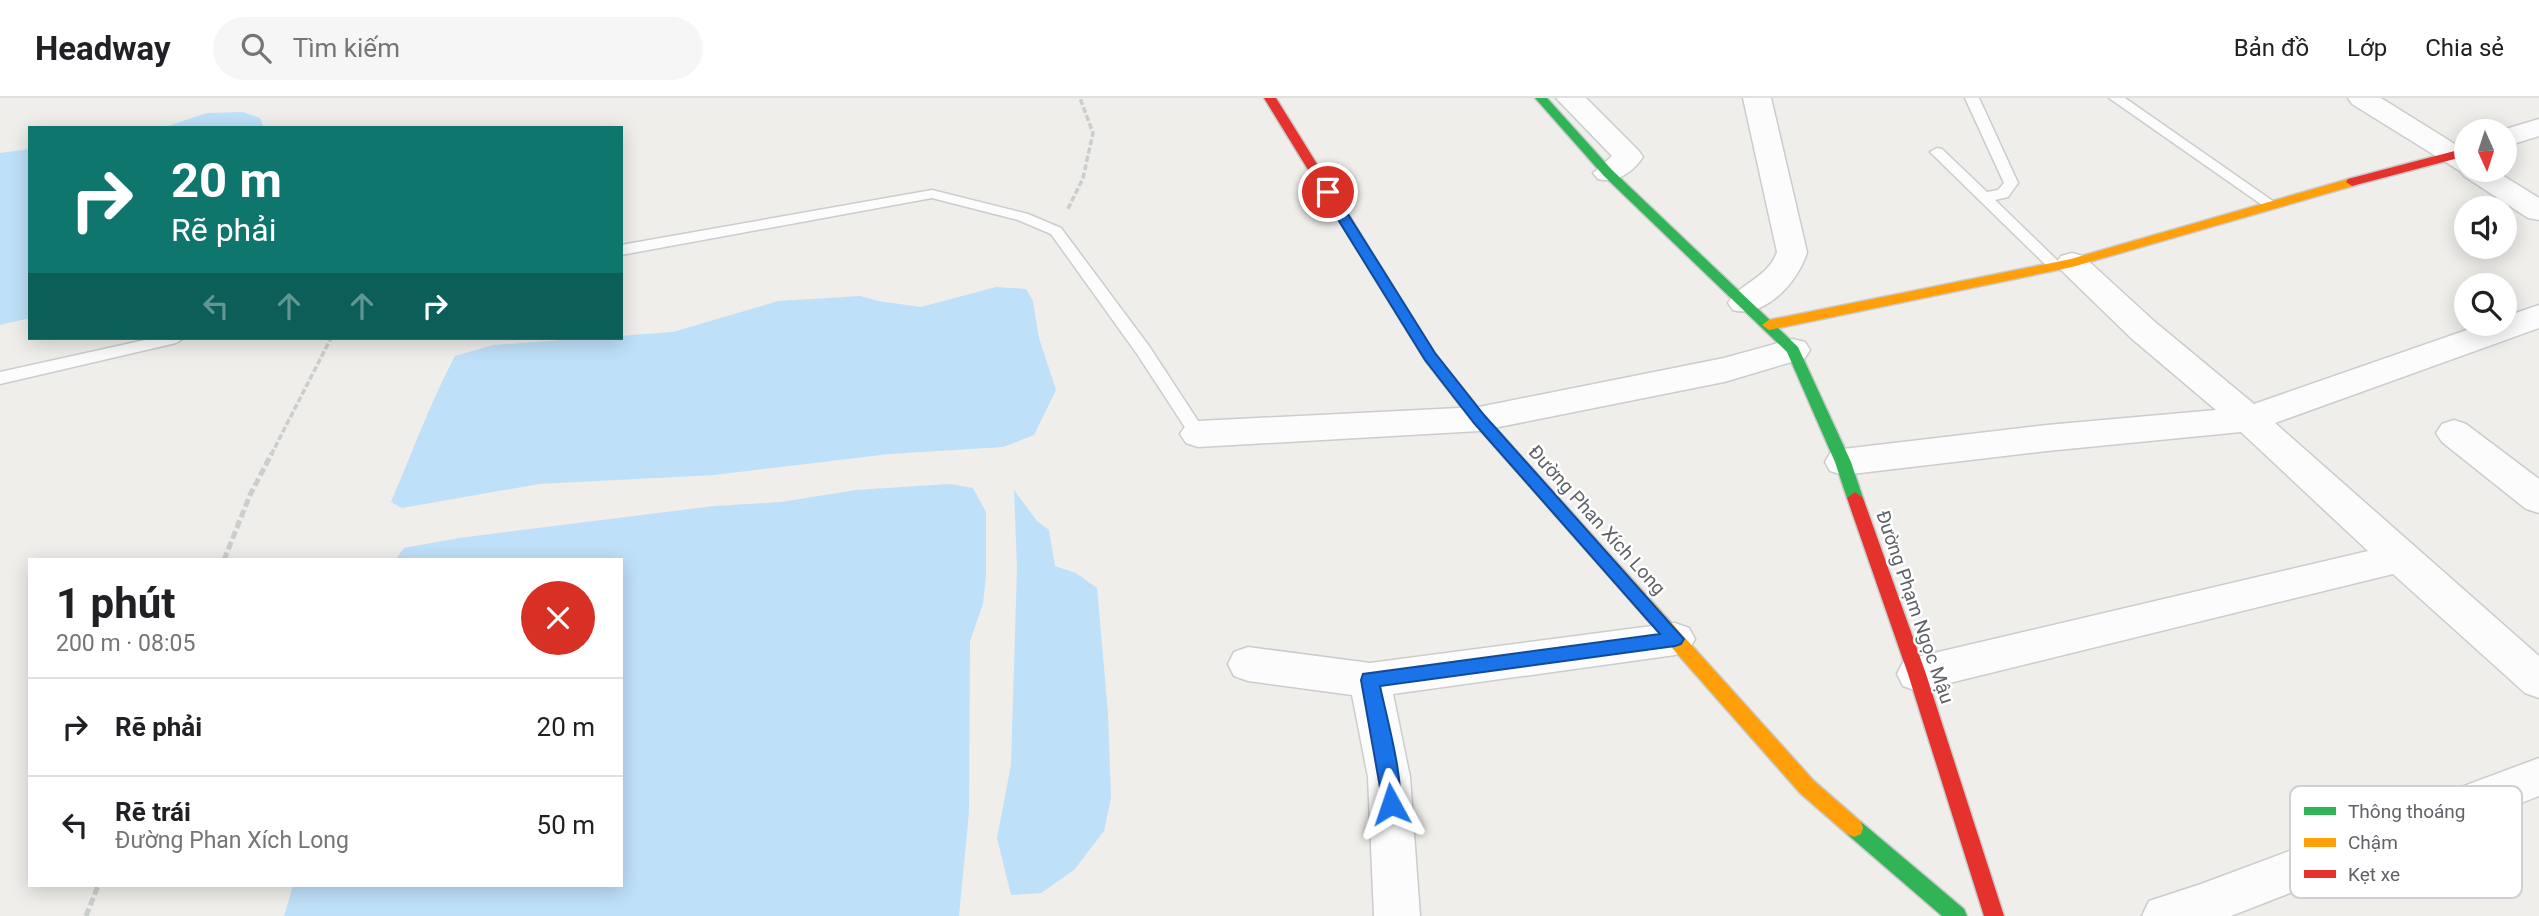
<!DOCTYPE html>
<html lang="vi">
<meta charset="utf-8">
<style>
body{margin:0;font-family:Roboto,sans-serif;background:#f6f6f6;color:#202124;height:100vh;display:flex;flex-direction:column;font-size:26px;white-space:nowrap}
*{box-sizing:border-box;margin:0}
p{font-size:23px;color:#757577}
.icon{flex:none;width:38px;height:38px;fill:none;stroke:currentColor;stroke-width:2;stroke-linecap:round;stroke-linejoin:round}
.map{position:relative;flex:1;overflow:hidden}
.panel{position:absolute;left:28px;top:460px;width:595px;height:329px;display:flex;flex-direction:column;background:#fff;border-radius:0px;box-shadow:0 4px 18px #0003}
.panel>*{flex:none}
.guide{position:absolute;left:28px;top:28px;width:595px;height:214px;border-radius:0px;box-shadow:0 4px 18px #0003;background:#0f766e;color:#fff;overflow:hidden}
.needle{width:46px;rotate:177deg}
.tools{position:absolute;left:2454px;top:21px;display:grid;gap:14px}
.tools a{display:grid;place-items:center;width:63px;height:63px;border-radius:50%;background:#fff;box-shadow:0 4px 18px #0003;font-size:35px}
.pin{position:absolute;display:grid;place-items:center;width:60px;height:60px;color:#fff;margin:-30px;border:4px solid #fff;border-radius:50%;box-shadow:0 2px 7px #0007}
.me{position:absolute;width:77px;margin:-38px;rotate:355deg;stroke-linejoin:round;filter:drop-shadow(0 0 5px #0008)}
.turn{display:flex;align-items:center;gap:24px;height:147px;padding:0 28px;font-size:32px}
.turn .icon{width:91px;height:91px;stroke-width:2.5}
.turn b{display:block;font-size:49px;line-height:60px}
.lanes{display:flex;align-items:center;height:66px;padding:0 28px;background:#0003;justify-content:center;gap:35px;direction:ltr}
.lanes .off{opacity:.35}
.round{display:grid;place-items:center;flex:none;width:74px;height:74px;border-radius:37px;background:#f6f6f6}
.overview{display:flex;align-items:center;justify-content:space-between;height:119px;padding:0 28px}
h1{font-size:42px;font-weight:700;line-height:52px}
ul{padding:0;list-style:none}
li{display:flex;align-items:center;gap:21px;height:98px;padding:0 28px;border-top:2px solid #e0e0e0}
li div{flex:1}
li b{display:block;font-size:26px}
li em{font-style:normal}
header{display:flex;align-items:center;gap:42px;box-sizing:border-box;height:98px;padding:0 35px;background:#fff;border-bottom:2px solid #e0e0e0}
header strong{font-size:33px}
nav{display:flex;gap:38px;margin-inline-start:auto;font-size:24px}
.search{width:490px;height:63px;background:#f6f6f6;display:flex;align-items:center;gap:18px;box-sizing:border-box;padding:0 24px;border-radius:38px;color:#757577;font-size:26px}
.map>svg:first-child{display:block}
.water{fill:#bfe0f9}
.lines{fill:none;stroke-linecap:round;stroke-linejoin:round}
.lane-casing{stroke:#cbcccc;stroke-width:3}
.street-casing{stroke:#cbcccc;stroke-width:3}
.fast-casing{stroke:#cacacb;stroke-width:3}
.slow-casing{stroke:#cacacb;stroke-width:3}
.jam-casing{stroke:#cacacb;stroke-width:3}
.path-far1{stroke:#cacfcc;stroke-width:3.5;stroke-dasharray:6 2.5;stroke-linecap:butt}
.path{stroke:#cacfcc;stroke-width:5;stroke-dasharray:8 3.5;stroke-linecap:butt}
.lane{fill:#fdfcfc;fill-rule:evenodd}
.street{fill:#fdfcfc;fill-rule:evenodd}
.fast{fill:#30b455;fill-rule:evenodd}
.slow{fill:#ff9f0a;fill-rule:evenodd}
.jam{fill:#e5322d;fill-rule:evenodd}
.route{fill:#1a73e8;stroke:#114b97;stroke-width:2}
.labels{text-anchor:middle;dominant-baseline:central;stroke-width:5;stroke-linejoin:round;paint-order:stroke}
.street-label{font-size:19px;fill:#5f6368;stroke:#fff}
.key{fill:#fff;stroke:#cfd0d2;stroke-width:2}
.key-label{font-size:19px;fill:#5f6368}
</style>
<header>
<strong>Headway</strong>
<div class="search"><svg class="icon" aria-label="search" viewBox="0 0 24 24"><circle cx="10" cy="10" r="6"/><path d="M15 15l6 6"/></svg>Tìm kiếm</div>
<nav><a>Bản đồ</a><a>Lớp</a><a>Chia sẻ</a></nav>
</header>
<div class="map">
<svg width="2539" height="818" viewBox="0 0 2539 818">
<rect width="100%" height="100%" fill="#efeeea"/>
<g class="water">
<path d="M 243,14 L 260,20 L 264,30 L 162,30 L 207,15 Z"/>
<path d="M 30,51 L 30,220 L 0,227 L 0,55 Z"/>
<path d="M 996,189 L 1026,191 L 1033,203 L 1039,240 L 1056,292 L 1034,337 L 1003,349 L 889,356 L 714,377 L 539,386 L 402,410 L 391,404 C 412,355 430,305 455,258 L 493,247 L 673,234 L 778,203 L 860,198 L 878,203 L 921,209 Z"/>
<path d="M 949,386 L 973,390 L 986,414 L 986,476 L 983,506 L 970,543 L 969,714 L 959,818 L 284,818 L 293,788 L 621,788 L 621,462 L 395,462 L 404,450 L 459,440 L 714,408 L 781,404 L 856,392 Z"/>
<path d="M 1014,392 L 1037,423 L 1049,432 L 1055,468 L 1076,475 L 1097,490 L 1108,615 L 1111,700 L 1104,733 L 1074,772 L 1041,795 L 1011,797 L 997,740 L 1011,667 L 1017,470 Z"/>
</g>
<g class="lines">
<defs>
<g id="lane">
<path d="M 1965,0 L 1979,0 L 2018,85 L 2008,99 L 1995,102 L 2060,165 L 2062,168 L 2060,171 L 2050,171 L 1930,54 L 1937,50 L 1942,51 L 1987,94 L 1998,92 L 2004,85 Z"/>
<path d="M 2109,0 L 2125,0 L 2277,106 L 2270,110 L 2265,109 Z"/>
<path d="M 932,92 L 1028,116 L 1061,130 L 1149,248 L 1204,332 L 1206,336 L 1204,340 L 1192,340 L 1137,256 L 1051,136 L 1018,122 L 932,100 L 621,157 L 621,147 Z"/>
<path d="M 154,240 L 184,240 L 176,245 L 0,286 L 0,274 Z"/>
</g>
<g id="street">
<path d="M 1556,0 L 1586,0 L 1639,53 L 1643,59 C 1633,74 1616,86 1598,81 L 1593,75 L 1612,58 Z"/>
<path d="M 1743,0 L 1771,0 L 1807,154 C 1799,183 1765,221 1733,212 L 1728,205 C 1741,184 1768,180 1777,154 Z"/>
<path d="M 2348,0 L 2381,0 L 2466,53 L 2466,72 L 2494,72 L 2539,100 L 2539,122 L 2528,120 L 2464,78 L 2460,73 L 2352,6 Z"/>
<path d="M 2539,21 L 2539,38 L 2504,49 L 2504,33 L 2499,33 Z"/>
<path d="M 2072,155 L 2083,158 L 2155,224 L 2254,306 L 2484,226 L 2504,226 L 2504,219 L 2539,207 L 2539,230 L 2275,325 L 2539,558 L 2539,600 L 2525,595 L 2393,476 L 1917,593 L 1903,588 L 1897,576 L 1903,564 L 1917,559 L 2368,453 L 2241,334 L 2047,353 L 1843,377 L 1830,373 L 1825,364 L 1830,355 L 1843,351 L 2047,327 L 2216,312 L 2131,240 L 2061,172 L 2056,165 L 2061,158 Z"/>
<path d="M 1793,241 L 1805,244 L 1810,252 L 1805,260 L 1724,284 L 1479,333 L 1198,349 L 1186,345 L 1180,336 L 1186,327 L 1198,323 L 1479,309 L 1724,260 Z"/>
<path d="M 2454,322 L 2466,326 L 2539,381 L 2539,415 L 2526,411 L 2442,344 L 2436,335 L 2442,326 Z"/>
<path d="M 1675,525 L 1689,530 L 1695,541 L 1689,552 L 1675,557 L 1393,596 L 1410,679 L 1420,818 L 1374,818 L 1368,679 L 1352,597 L 1248,583 L 1234,578 L 1228,566 L 1234,554 L 1248,549 L 1370,565 Z"/>
<path d="M 2539,660 L 2539,698 L 2231,818 L 2142,818 L 2149,803 L 2201,786 Z"/>
</g>
<g id="fast">
<path d="M 1535,0 L 1547,0 L 1612,72 L 1798,249 L 1851,364 L 1863,400 L 1861,404 L 1855,406 L 1847,400 L 1835,364 L 1787,254 L 1604,78 Z"/>
<path d="M 1854,721 L 1861,724 L 1964,811 L 1967,818 L 1942,818 L 1847,736 L 1845,730 L 1847,724 Z"/>
</g>
<g id="slow">
<path d="M 2352,80 L 2356,81 L 2356,87 L 2072,169 L 1769,232 L 1762,227 L 1769,222 L 2071,161 Z"/>
<path d="M 1561,407 L 1567,409 L 1814,683 L 1861,724 L 1863,730 L 1861,736 L 1854,739 L 1847,736 L 1800,695 L 1555,417 L 1553,413 L 1555,409 Z"/>
</g>
<g id="jam">
<path d="M 1264,0 L 1276,0 L 1435,256 L 1484,317 L 1567,409 L 1569,413 L 1567,417 L 1555,417 L 1474,325 L 1425,262 Z"/>
<path d="M 2466,50 L 2466,58 L 2352,88 L 2346,84 L 2348,81 Z"/>
<path d="M 1855,394 L 1863,400 L 1926,576 L 2004,818 L 1984,818 L 1908,576 L 1847,400 Z"/>
</g>
</defs>
<use href="#lane" class="lane-casing"/>
<use href="#street" class="street-casing"/>
<use href="#fast" class="fast-casing"/>
<use href="#slow" class="slow-casing"/>
<use href="#jam" class="jam-casing"/>
<g class="path-far1">
<path d="M 1068,111 L 1083,80 L 1093,35 L 1080,0"/>
<path d="M 271,357 L 331,240"/>
</g>
<g class="path">
<path d="M 224,462 L 250,397 L 272,355"/>
<path d="M 86,818 L 98,788"/>
</g>
<use href="#lane" class="lane"/>
<use href="#street" class="street"/>
<use href="#fast" class="fast"/>
<use href="#slow" class="slow"/>
<use href="#jam" class="jam"/>
</g>
<path class="route" d="M 1328,90 L 1334,94 L 1435,255 L 1484,317 L 1684,541 L 1681,546 L 1675,548 L 1380,588 C 1385,613 1407,691 1398,712 L 1391,715 L 1384,712 L 1361,582 L 1363,576 L 1660,536 L 1474,325 L 1425,262 L 1321,94 Z"/>
<g class="labels">
<g class="street-label">
<text transform="translate(1597 422) rotate(48)">Đường Phan Xích Long</text>
<text transform="translate(1915 509) rotate(71)">Đường Phạm Ngọc Mậu</text>
</g>
</g>
<rect x="2290" y="688" width="232" height="112" rx="10" class="key"/>
<rect x="2304" y="709" width="32" height="8" fill="#30b455"/>
<rect x="2304" y="740" width="32" height="9" fill="#ff9f0a"/>
<rect x="2304" y="772" width="32" height="8" fill="#e5322d"/>
<g class="key-label">
<text x="2348" y="720">Thông thoáng</text>
<text x="2348" y="751">Chậm</text>
<text x="2348" y="783">Kẹt xe</text>
</g>
</svg>
<div class="tools">
<a><svg class="needle" viewBox="-14 -14 28 28"><path d="M0-13l5 13h-10z" fill="#e53935"/><path d="M0 13l5-13h-10z" fill="#757577"/></svg></a>
<a><svg class="icon" aria-label="sound" viewBox="0 0 24 24"><path d="M4 9h4l5-4v14l-5-4H4zM17 9q2 3 0 6"/></svg></a>
<a><svg class="icon" aria-label="search" viewBox="0 0 24 24"><circle cx="10" cy="10" r="6"/><path d="M15 15l6 6"/></svg></a>
</div>
<div class="pin" style="left:1328px;top:94px;background:#d93025"><svg class="icon" aria-label="arrive" viewBox="0 0 24 24"><path d="M6 21V4h12l-3 4 3 4H6"/></svg></div>
<svg class="me" style="left:1391px;top:706px" viewBox="-20 -20 40 40"><path d="M0-17L14 15 0 8-14 15z" fill="#1a73e8" stroke="#fff" stroke-width="4"/></svg>
<div class="guide">
<div class="turn"><svg class="icon" aria-label="right" viewBox="0 0 24 24"><path d="M7 20v-9h11M14 6l5 5-5 5"/></svg><div><b>20 m</b>Rẽ phải</div></div>
<div class="lanes"><svg class="icon off" aria-label="left" viewBox="0 0 24 24"><path d="M17 20v-9H6M10 6l-5 5 5 5"/></svg><svg class="icon off" aria-label="ahead" viewBox="0 0 24 24"><path d="M12 20V5M6 11l6-6 6 6"/></svg><svg class="icon off" aria-label="ahead" viewBox="0 0 24 24"><path d="M12 20V5M6 11l6-6 6 6"/></svg><svg class="icon" aria-label="right" viewBox="0 0 24 24"><path d="M7 20v-9h11M14 6l5 5-5 5"/></svg></div>
</div>
<section class="panel">
<div class="overview"><div><h1>1 phút</h1><p>200 m · 08:05</p></div><a class="round" style="background:#d93025;color:#fff"><svg class="icon" aria-label="close" viewBox="0 0 24 24"><path d="M6 6l12 12M18 6L6 18"/></svg></a></div>
<ul>
<li><svg class="icon" aria-label="right" viewBox="0 0 24 24"><path d="M7 20v-9h11M14 6l5 5-5 5"/></svg><div><b>Rẽ phải</b></div><em>20 m</em></li>
<li><svg class="icon" aria-label="left" viewBox="0 0 24 24"><path d="M17 20v-9H6M10 6l-5 5 5 5"/></svg><div><b>Rẽ trái</b><p>Đường Phan Xích Long</p></div><em>50 m</em></li>
</ul>
</section>
</div>
